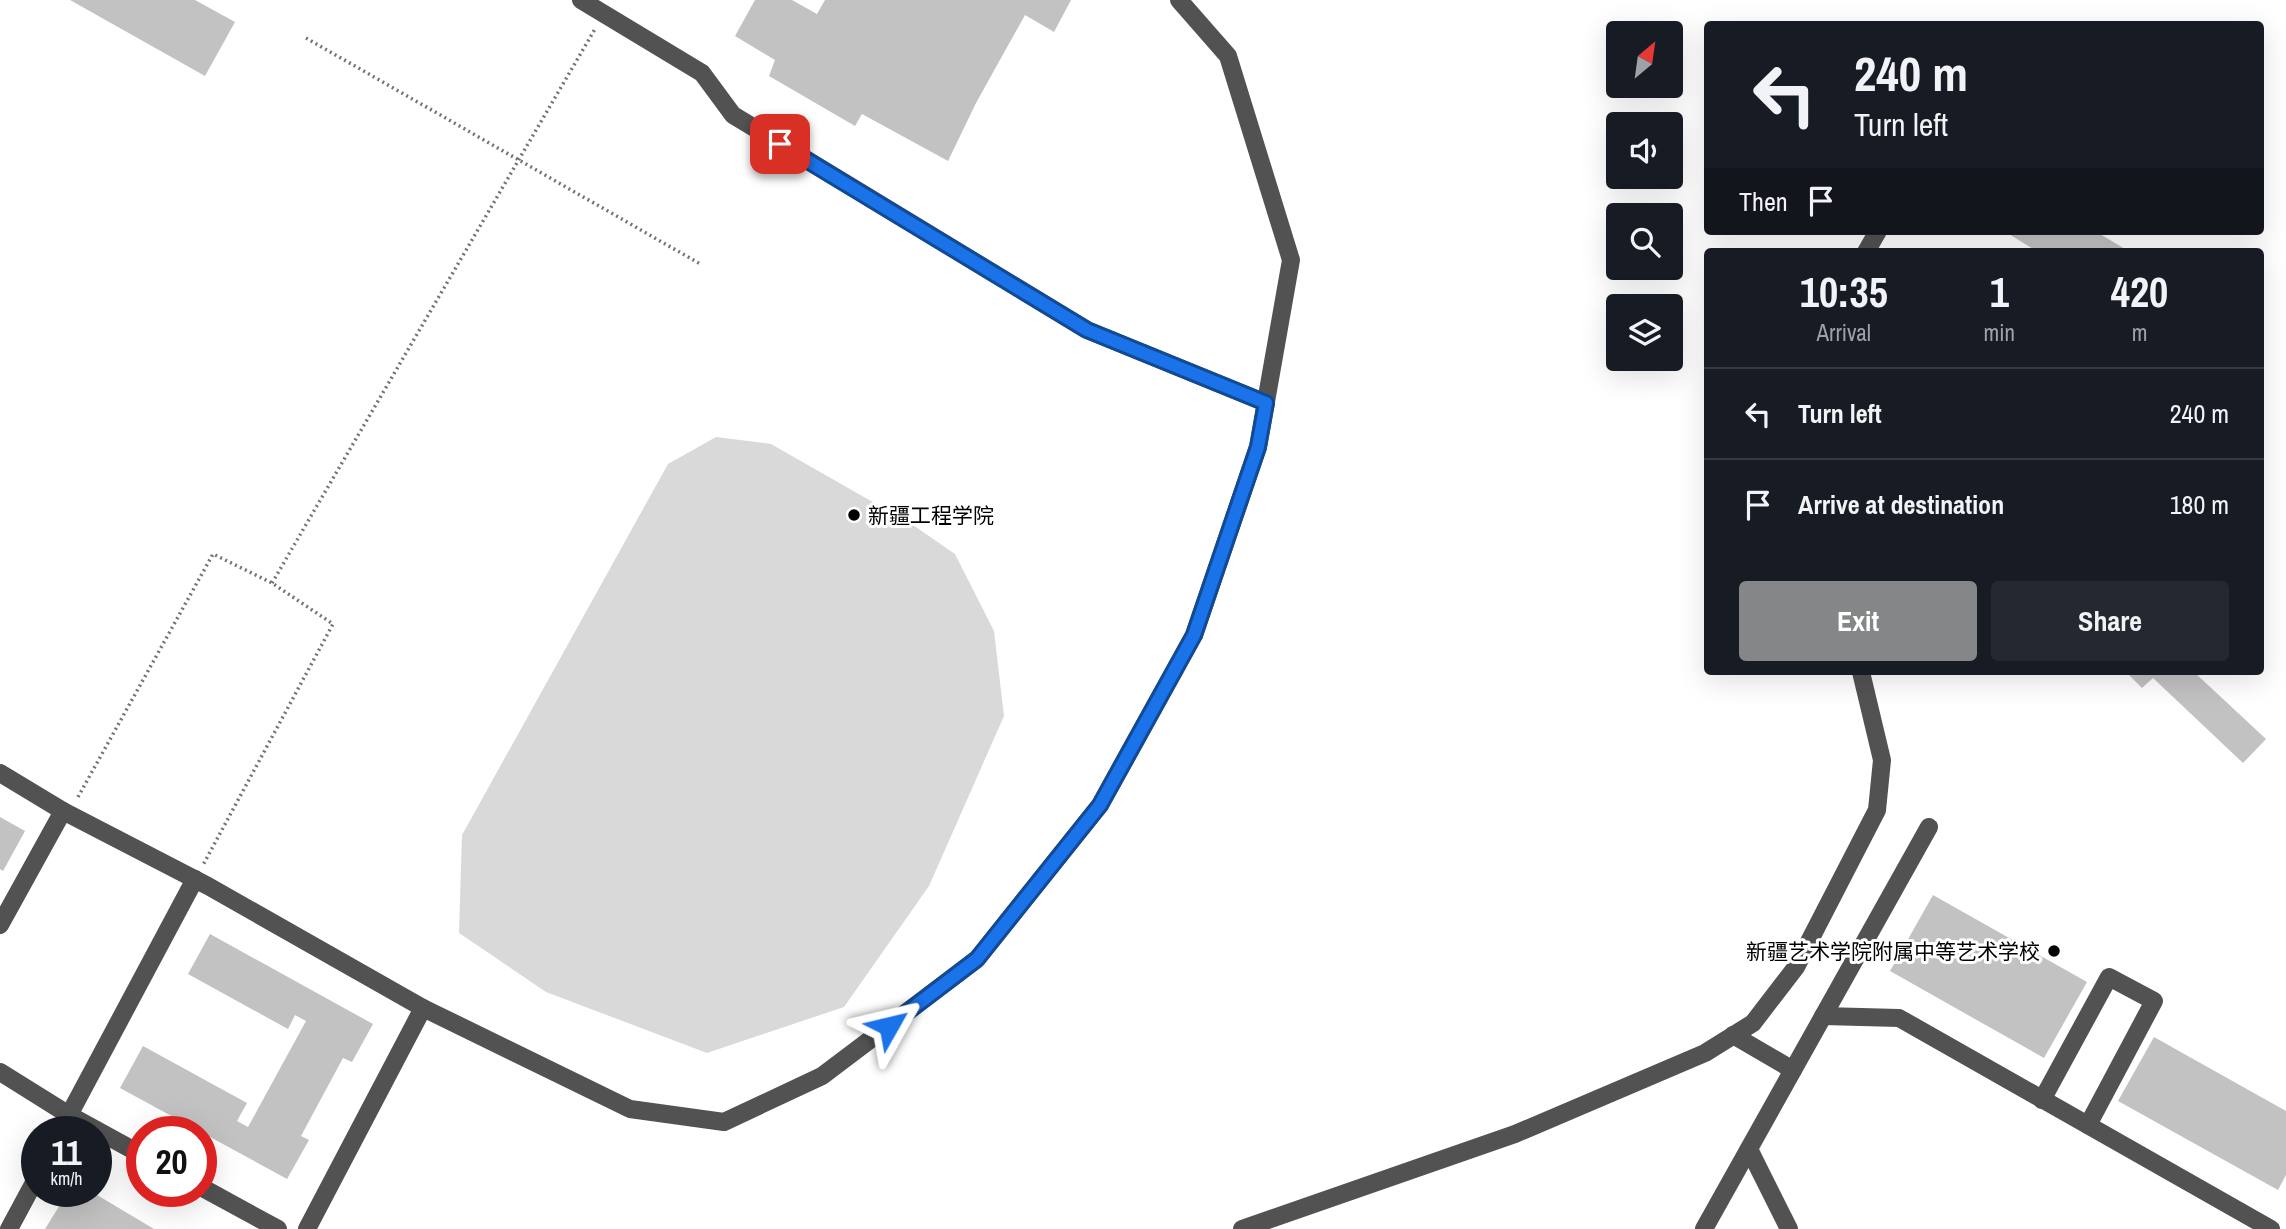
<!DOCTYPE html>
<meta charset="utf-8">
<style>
body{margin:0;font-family:"Archivo Narrow","Noto Sans SC",sans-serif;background:#242831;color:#f1f3f6;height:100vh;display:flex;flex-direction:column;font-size:26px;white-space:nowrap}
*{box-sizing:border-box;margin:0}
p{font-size:23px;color:#9ea1a6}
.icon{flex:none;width:38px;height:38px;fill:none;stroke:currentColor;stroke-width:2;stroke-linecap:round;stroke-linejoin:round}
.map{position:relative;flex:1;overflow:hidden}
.sheet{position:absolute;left:1704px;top:248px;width:560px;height:427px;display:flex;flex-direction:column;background:#171b24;border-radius:7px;box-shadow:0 7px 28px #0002}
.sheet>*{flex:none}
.banner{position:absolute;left:1704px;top:21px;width:560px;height:214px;border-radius:7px;box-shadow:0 7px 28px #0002;background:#171b24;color:#f1f3f6;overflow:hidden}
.needle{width:46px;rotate:29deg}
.buttons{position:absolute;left:1606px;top:21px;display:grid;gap:14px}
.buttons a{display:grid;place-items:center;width:77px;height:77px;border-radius:7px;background:#171b24;box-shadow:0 7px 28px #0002;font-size:35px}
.speed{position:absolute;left:21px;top:1116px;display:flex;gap:14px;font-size:35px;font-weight:700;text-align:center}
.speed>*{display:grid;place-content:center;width:91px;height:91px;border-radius:50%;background:#171b24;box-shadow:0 7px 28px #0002;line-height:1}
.speed small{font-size:18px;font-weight:400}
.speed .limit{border:10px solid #d22;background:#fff;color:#111}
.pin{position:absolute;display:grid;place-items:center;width:60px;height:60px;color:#fff;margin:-30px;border-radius:14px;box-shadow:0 4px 10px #0006}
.me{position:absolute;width:77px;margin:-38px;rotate:53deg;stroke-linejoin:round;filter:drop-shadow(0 0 5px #0008)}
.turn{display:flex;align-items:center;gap:24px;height:147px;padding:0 35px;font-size:32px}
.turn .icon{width:91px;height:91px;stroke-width:2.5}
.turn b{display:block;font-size:49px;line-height:60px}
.then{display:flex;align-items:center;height:66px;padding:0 35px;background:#0003;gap:14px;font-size:26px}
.eta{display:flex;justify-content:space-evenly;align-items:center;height:119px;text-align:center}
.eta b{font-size:42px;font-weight:700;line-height:49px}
.button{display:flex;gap:14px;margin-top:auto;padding:14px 35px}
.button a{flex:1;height:80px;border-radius:7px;background:#858687;color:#fff;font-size:28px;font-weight:700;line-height:80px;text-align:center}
.button a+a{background:#242831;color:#f1f3f6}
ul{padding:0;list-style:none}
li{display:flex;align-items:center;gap:21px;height:91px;padding:0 35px;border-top:2px solid #363941}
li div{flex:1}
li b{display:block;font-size:26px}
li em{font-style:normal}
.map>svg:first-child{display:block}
.green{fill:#d9d9d9}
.building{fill:#c2c2c2}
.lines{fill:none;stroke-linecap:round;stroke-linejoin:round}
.path{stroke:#747474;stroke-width:3.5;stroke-dasharray:2 3.5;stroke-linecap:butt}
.minor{stroke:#525252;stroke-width:18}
.route-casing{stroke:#114b97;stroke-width:18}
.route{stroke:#1a73e8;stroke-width:12}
.poi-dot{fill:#000;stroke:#fff;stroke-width:2.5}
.labels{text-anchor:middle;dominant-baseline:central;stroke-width:6;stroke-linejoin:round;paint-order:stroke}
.poi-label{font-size:21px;fill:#000;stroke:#fff;text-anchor:start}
</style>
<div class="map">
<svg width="2286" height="1229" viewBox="0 0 2286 1229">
<rect width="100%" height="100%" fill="#fff"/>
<path class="green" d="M 716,437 L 771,444 L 913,525 L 955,554 L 994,631 L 1004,716 L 929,886 L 844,1007 L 707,1053 L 546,992 L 459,933 L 462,835 L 668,464 Z"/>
<g class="building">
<path d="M 70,0 L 195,0 L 235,22 L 205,76 Z"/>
<path d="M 755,0 L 792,0 L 817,14 L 825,0 L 1071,0 L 1054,32 L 1025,15 L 976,103 L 948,161 L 862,114 L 855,126 L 769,76 L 775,60 L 735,36 Z"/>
<path d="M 2004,231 L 2095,231 L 2130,252 L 2038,252 Z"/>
<path d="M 2126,672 L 2194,672 L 2266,739 L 2243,763 L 2153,678 L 2142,688 Z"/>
<path d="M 0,817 L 25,831 L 3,871 L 0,869 Z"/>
<path d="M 1933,895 L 2087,982 L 2044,1058 L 1890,971 Z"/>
<path d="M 210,934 L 373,1024 L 352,1062 L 343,1058 L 301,1136 L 309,1140 L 287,1179 L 120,1088 L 143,1046 L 247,1103 L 237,1121 L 248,1127 L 306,1021 L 295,1015 L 288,1029 L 188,974 Z"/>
<path d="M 2154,1037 L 2286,1111 L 2286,1175 L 2278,1190 L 2118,1101 Z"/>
<path d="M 68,1192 L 92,1192 L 154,1229 L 45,1229 Z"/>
</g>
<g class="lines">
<g class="path">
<path d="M 306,38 L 702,265"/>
<path d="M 272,583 L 595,29"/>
<path d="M 78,797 L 213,554 L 272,583 L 333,624 L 203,865"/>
</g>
<g class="minor">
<path d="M 581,0 L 702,73 L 733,115 L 1087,330 L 1266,403"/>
<path d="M 1866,252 L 1878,231"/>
<path d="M 0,773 L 63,811 L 208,886 L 423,1008 L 630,1109 L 724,1122 L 822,1076 L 977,959 L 1100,805 L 1194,635 L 1258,447 L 1291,260 L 1228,56 L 1179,0"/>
<path d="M 0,925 L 63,811"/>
<path d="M 1823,1016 L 1899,1018 L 2271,1229"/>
<path d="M 1733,1035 L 1793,1070"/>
<path d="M 0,1072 L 69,1115 L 142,1155"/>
<path d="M 2042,1100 L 2109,977 L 2154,1001 L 2088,1125"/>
<path d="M 60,1132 L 195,879"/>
<path d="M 1749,1149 L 1789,1229"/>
<path d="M 201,1187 L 278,1229"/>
<path d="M 9,1229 L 37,1177"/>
<path d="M 307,1229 L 423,1008"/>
<path d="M 1242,1229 L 1515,1134 L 1705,1053 L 1753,1023 L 1796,967 L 1877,810 L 1882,760 L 1861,672"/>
<path d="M 1704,1229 L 1929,827"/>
</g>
</g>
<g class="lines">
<defs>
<path id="route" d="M 780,144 L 1087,330 L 1266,403 L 1258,447 L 1194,635 L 1100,805 L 977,959 L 889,1026"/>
</defs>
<use href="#route" class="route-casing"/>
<use href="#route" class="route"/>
</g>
<g class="poi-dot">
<circle cx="854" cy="515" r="7"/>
<circle cx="2054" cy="951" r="7"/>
</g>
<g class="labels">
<g class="poi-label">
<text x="868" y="515">新疆工程学院</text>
<text x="2040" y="951" text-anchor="end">新疆艺术学院附属中等艺术学校</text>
</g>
</g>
</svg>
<div class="buttons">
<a><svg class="needle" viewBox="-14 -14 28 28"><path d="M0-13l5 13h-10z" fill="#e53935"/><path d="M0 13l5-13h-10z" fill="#9ea1a6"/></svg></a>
<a><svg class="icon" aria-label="sound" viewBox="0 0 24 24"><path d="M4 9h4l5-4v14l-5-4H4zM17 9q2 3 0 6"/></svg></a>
<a><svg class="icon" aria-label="search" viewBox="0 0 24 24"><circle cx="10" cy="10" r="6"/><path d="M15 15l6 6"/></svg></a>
<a><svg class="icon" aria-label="layers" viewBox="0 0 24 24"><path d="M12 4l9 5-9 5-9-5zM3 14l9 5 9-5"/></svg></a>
</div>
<div class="speed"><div>11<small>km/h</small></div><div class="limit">20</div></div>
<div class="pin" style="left:780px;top:144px;background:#d93025"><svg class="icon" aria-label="arrive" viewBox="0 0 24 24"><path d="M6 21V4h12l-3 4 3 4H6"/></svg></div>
<svg class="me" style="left:889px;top:1026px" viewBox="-20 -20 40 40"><path d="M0-17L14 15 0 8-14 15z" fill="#1a73e8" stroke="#fff" stroke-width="4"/></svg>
<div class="banner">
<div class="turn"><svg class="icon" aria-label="left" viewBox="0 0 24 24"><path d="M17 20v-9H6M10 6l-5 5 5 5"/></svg><div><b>240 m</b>Turn left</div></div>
<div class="then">Then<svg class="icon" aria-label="arrive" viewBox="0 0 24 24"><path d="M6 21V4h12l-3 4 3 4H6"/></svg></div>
</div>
<section class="sheet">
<div class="eta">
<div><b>10:35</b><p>Arrival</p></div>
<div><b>1</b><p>min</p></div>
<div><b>420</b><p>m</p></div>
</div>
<ul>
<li><svg class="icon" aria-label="left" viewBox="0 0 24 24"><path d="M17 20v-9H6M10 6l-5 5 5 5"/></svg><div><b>Turn left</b></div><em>240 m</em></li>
<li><svg class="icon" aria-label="arrive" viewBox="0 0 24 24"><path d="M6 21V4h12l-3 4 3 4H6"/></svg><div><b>Arrive at destination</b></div><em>180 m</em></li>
</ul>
<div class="button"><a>Exit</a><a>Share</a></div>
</section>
</div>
